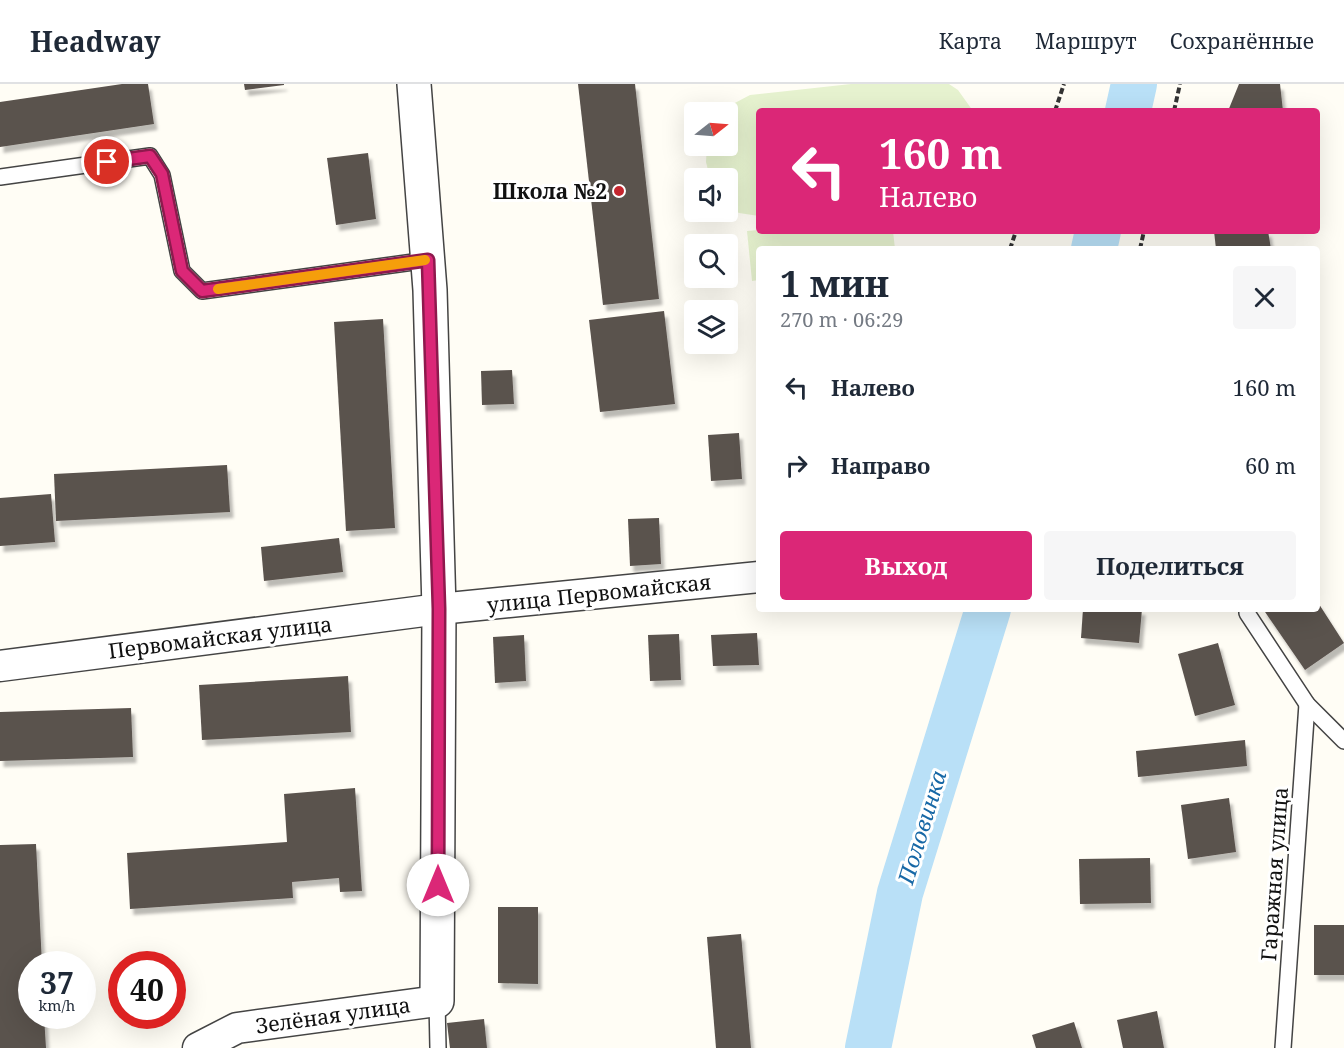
<!DOCTYPE html>
<html lang="ru">
<meta charset="utf-8">
<style>
body{margin:0;font-family:"Noto Serif",serif;background:#f6f6f7;color:#1f2937;height:100vh;display:flex;flex-direction:column;font-size:22px;white-space:nowrap}
*{box-sizing:border-box;margin:0}
p{font-size:20px;color:#747a83}
.icon{flex:none;width:33px;height:33px;fill:none;stroke:currentColor;stroke-width:2;stroke-linecap:round;stroke-linejoin:round}
.map{position:relative;flex:1;overflow:hidden}
.drawer{position:absolute;left:756px;top:162px;width:564px;height:366px;display:flex;flex-direction:column;background:#fff;border-radius:6px;box-shadow:0 6px 24px #0002}
.drawer>*{flex:none}
.guide{position:absolute;left:756px;top:24px;width:564px;height:126px;border-radius:6px;box-shadow:0 6px 24px #0002;background:#db2777;color:#fff;overflow:hidden}
.needle{width:39px;rotate:73deg}
.controls{position:absolute;left:684px;top:18px;display:grid;gap:12px}
.controls a{display:grid;place-items:center;width:54px;height:54px;border-radius:6px;background:#fff;box-shadow:0 6px 24px #0002;font-size:30px}
.speed{position:absolute;left:18px;top:867px;display:flex;gap:12px;font-size:30px;font-weight:700;text-align:center}
.speed>*{display:grid;place-content:center;width:78px;height:78px;border-radius:50%;background:#fff;box-shadow:0 6px 24px #0002;line-height:1}
.speed small{font-size:15px;font-weight:400}
.speed .limit{border:9px solid #d22;background:#fff;color:#111}
.pin{position:absolute;display:grid;place-items:center;width:51px;height:51px;color:#fff;margin:-26px;border:3px solid #fff;border-radius:50%;box-shadow:0 2px 6px #0007}
.me{position:absolute;width:66px;margin:-33px;rotate:0deg;stroke-linejoin:round;filter:drop-shadow(0 0 4px #0008)}
.turn{display:flex;align-items:center;gap:21px;height:126px;padding:0 24px;font-size:27px}
.turn .icon{width:78px;height:78px;stroke-width:2.5}
.turn b{display:block;font-size:42px;line-height:51px}
.round{display:grid;place-items:center;flex:none;width:63px;height:63px;border-radius:6px;background:#f6f6f7}
.head{display:flex;align-items:center;justify-content:space-between;height:102px;padding:0 24px}
h1{font-size:36px;font-weight:700;line-height:45px}
.cta{display:flex;gap:12px;margin-top:auto;padding:12px 24px}
.cta a{flex:1;height:69px;border-radius:6px;background:#db2777;color:#fff;font-size:24px;font-weight:700;line-height:69px;text-align:center}
.cta a+a{background:#f6f6f7;color:#1f2937}
ul{padding:0;list-style:none}
li{display:flex;align-items:center;gap:18px;height:78px;padding:0 24px}
li div{flex:1}
li b{display:block;font-size:22px}
li em{font-style:normal}
header{display:flex;align-items:center;gap:36px;box-sizing:border-box;height:84px;padding:0 30px;background:#fff;border-bottom:2px solid #e0e1e3}
header strong{font-size:28px}
nav{display:flex;gap:33px;margin-inline-start:auto;font-size:21px}
.map>svg:first-child{display:block}
.pitch{fill:#e6f2cf}
.lines{fill:none;stroke-linecap:round;stroke-linejoin:round}
.river{stroke:#b9e0f7;stroke-width:46}
.building{fill:#5a524d;filter:url(#shadow)}
.service-casing{stroke:#444;stroke-width:18}
.minor-casing{stroke:#444;stroke-width:33}
.tertiary-casing{stroke:#444;stroke-width:36}
.path{stroke:#333;stroke-width:4;stroke-dasharray:6 3;stroke-linecap:butt}
.service{stroke:#fff;stroke-width:15}
.minor{stroke:#fff;stroke-width:30}
.tertiary{stroke:#fff;stroke-width:33}
.route-casing{stroke:#8e194d;stroke-width:15}
.route{stroke:#db2777;stroke-width:10}
.slow{stroke:#f59e0b;stroke-width:10}
.poi-dot{fill:#c4262e;stroke:#fff;stroke-width:2}
.labels{text-anchor:middle;dominant-baseline:central;stroke-width:6;stroke-linejoin:round;paint-order:stroke}
.poi-label{font-size:21px;font-weight:bold;fill:#111;stroke:#fff;text-anchor:end}
.street-label{font-size:21px;fill:#111;stroke:#fff}
.water-label{font-size:22px;font-style:italic;fill:#1768a6;stroke:#fff}
</style>
<header>
<strong>Headway</strong>
<nav><a>Карта</a><a>Маршрут</a><a>Сохранённые</a></nav>
</header>
<div class="map">
<svg width="1344" height="964" viewBox="0 0 1344 964">
<defs>
<filter id="shadow"><feDropShadow dx="3.5" dy="6" stdDeviation="1.5" flood-color="#0004"/></filter>
</defs>
<rect width="100%" height="100%" fill="#fffdf5"/>
<g class="pitch">
<path d="M 851,0 L 949,0 L 958,6 L 973,27 L 759,27 L 759,132 L 739,129 L 728,123 L 728,94 L 710,94 L 706,78 L 707,62 L 728,62 L 728,28 L 724,28 L 731,21 L 750,11 Z"/>
<path d="M 759,146 L 893,147 L 895,165 L 759,165 L 759,196 L 752,197 L 747,147 Z"/>
</g>
<g class="lines">
<g class="river">
<path d="M 1128,27 L 1134,0"/>
<path d="M 1094,165 L 1098,147"/>
<path d="M 868,964 L 900,809 L 988,525"/>
</g>
</g>
<g class="building">
<path d="M 122,0 L 148,0 L 154,40 L 0,63 L 0,18 Z"/>
<path d="M 244,0 L 284,0 L 284,1 L 245,6 Z"/>
<path d="M 578,0 L 635,0 L 659,215 L 603,221 Z"/>
<path d="M 1239,0 L 1280,0 L 1283,27 L 1228,27 Z"/>
<path d="M 368,69 L 376,135 L 336,141 L 327,74 Z"/>
<path d="M 1214,147 L 1268,147 L 1271,165 L 1216,165 Z"/>
<path d="M 664,227 L 675,320 L 600,328 L 589,236 Z"/>
<path d="M 383,235 L 395,444 L 346,447 L 334,238 Z"/>
<path d="M 512,286 L 514,320 L 482,321 L 481,287 Z"/>
<path d="M 739,349 L 742,395 L 711,397 L 708,351 Z"/>
<path d="M 227,381 L 230,428 L 56,437 L 54,390 Z"/>
<path d="M 51,410 L 55,458 L 0,462 L 0,414 Z"/>
<path d="M 659,434 L 661,480 L 630,482 L 628,435 Z"/>
<path d="M 339,454 L 343,488 L 264,497 L 261,463 Z"/>
<path d="M 1317,517 L 1344,559 L 1305,586 L 1263,525 L 1317,525 Z"/>
<path d="M 1083,525 L 1142,525 L 1139,559 L 1081,554 Z"/>
<path d="M 757,549 L 759,581 L 713,582 L 711,551 Z"/>
<path d="M 679,550 L 681,596 L 650,597 L 648,551 Z"/>
<path d="M 524,551 L 526,597 L 495,599 L 493,553 Z"/>
<path d="M 1218,559 L 1235,621 L 1195,632 L 1178,570 Z"/>
<path d="M 348,592 L 351,648 L 202,656 L 199,601 Z"/>
<path d="M 131,624 L 133,673 L 0,677 L 0,628 Z"/>
<path d="M 1245,656 L 1247,682 L 1138,693 L 1136,667 Z"/>
<path d="M 355,704 L 362,807 L 340,808 L 339,794 L 292,798 L 293,814 L 130,825 L 127,769 L 287,758 L 284,710 Z"/>
<path d="M 1229,714 L 1236,768 L 1188,775 L 1181,721 Z"/>
<path d="M 36,760 L 42,880 L 32,880 L 32,932 L 44,932 L 46,964 L 0,964 L 0,761 Z"/>
<path d="M 1150,774 L 1151,819 L 1080,820 L 1079,775 Z"/>
<path d="M 498,823 L 538,823 L 538,900 L 498,899 Z"/>
<rect x="1314" y="841" width="30" height="50"/>
<path d="M 741,850 L 751,964 L 716,964 L 707,853 Z"/>
<path d="M 1157,927 L 1164,964 L 1123,964 L 1117,936 Z"/>
<path d="M 484,935 L 487,964 L 450,964 L 447,939 Z"/>
<path d="M 1074,938 L 1082,964 L 1036,964 L 1032,951 Z"/>
</g>
<g class="lines">
<defs>
<g id="service">
<path d="M 0,93 L 150,72 L 162,91 L 182,187 L 202,207 L 428,176"/>
<path d="M 1247,529 L 1307,620 L 1344,657"/>
<path d="M 437,917 L 438,964"/>
<path d="M 1283,964 L 1307,620"/>
</g>
<g id="minor">
<path d="M 0,582 L 439,525 L 759,493"/>
<path d="M 198,964 L 237,944 L 437,917"/>
</g>
<path id="tertiary" d="M 414,0 L 430,206 L 439,525 L 437,917"/>
</defs>
<use href="#service" class="service-casing"/>
<use href="#minor" class="minor-casing"/>
<use href="#tertiary" class="tertiary-casing"/>
<g class="path">
<path d="M 1055,27 L 1064,0"/>
<path d="M 1174,27 L 1180,0"/>
<path d="M 1010,165 L 1016,147"/>
<path d="M 1140,165 L 1144,147"/>
</g>
<use href="#service" class="service"/>
<use href="#minor" class="minor"/>
<use href="#tertiary" class="tertiary"/>
</g>
<g class="lines">
<defs>
<path id="route" d="M 107,78 L 150,72 L 162,90 L 182,187 L 202,207 L 428,176 L 439,525 L 438,801"/>
</defs>
<use href="#route" class="route-casing"/>
<use href="#route" class="route"/>
<path class="slow" d="M 218,205 L 425,176"/>
</g>
<circle class="poi-dot" cx="619" cy="107" r="6"/>
<g class="labels">
<g class="poi-label">
<text x="607" y="107">Школа №2</text>
</g>
<g class="street-label">
<text transform="translate(599 509) rotate(-6)">улица Первомайская</text>
<text transform="translate(220 553) rotate(-7)">Первомайская улица</text>
<text transform="translate(1274 790) rotate(-86)">Гаражная улица</text>
<text transform="translate(333 931) rotate(-8)">Зелёная улица</text>
</g>
<g class="water-label">
<text transform="translate(921 743) rotate(-73)">Половинка</text>
</g>
</g>
</svg>
<div class="controls">
<a><svg class="needle" viewBox="-14 -14 28 28"><path d="M0-13l5 13h-10z" fill="#e53935"/><path d="M0 13l5-13h-10z" fill="#747a83"/></svg></a>
<a><svg class="icon" aria-label="sound" viewBox="0 0 24 24"><path d="M4 9h4l5-4v14l-5-4H4zM17 9q2 3 0 6"/></svg></a>
<a><svg class="icon" aria-label="search" viewBox="0 0 24 24"><circle cx="10" cy="10" r="6"/><path d="M15 15l6 6"/></svg></a>
<a><svg class="icon" aria-label="layers" viewBox="0 0 24 24"><path d="M12 4l9 5-9 5-9-5zM3 14l9 5 9-5"/></svg></a>
</div>
<div class="speed"><div>37<small>km/h</small></div><div class="limit">40</div></div>
<div class="pin" style="left:107px;top:78px;background:#d93025"><svg class="icon" aria-label="arrive" viewBox="0 0 24 24"><path d="M6 21V4h12l-3 4 3 4H6"/></svg></div>
<svg class="me" style="left:438px;top:801px" viewBox="-20 -20 40 40"><circle r="19" fill="#fff"/><path d="M0-13L10 11 0 6-10 11z" fill="#db2777"/></svg>
<div class="guide">
<div class="turn"><svg class="icon" aria-label="left" viewBox="0 0 24 24"><path d="M17 20v-9H6M10 6l-5 5 5 5"/></svg><div><b>160 m</b>Налево</div></div>
</div>
<section class="drawer">
<div class="head"><div><h1>1 мин</h1><p>270 m · 06:29</p></div><a class="round"><svg class="icon" aria-label="close" viewBox="0 0 24 24"><path d="M6 6l12 12M18 6L6 18"/></svg></a></div>
<ul>
<li><svg class="icon" aria-label="left" viewBox="0 0 24 24"><path d="M17 20v-9H6M10 6l-5 5 5 5"/></svg><div><b>Налево</b></div><em>160 m</em></li>
<li><svg class="icon" aria-label="right" viewBox="0 0 24 24"><path d="M7 20v-9h11M14 6l5 5-5 5"/></svg><div><b>Направо</b></div><em>60 m</em></li>
</ul>
<div class="cta"><a>Выход</a><a>Поделиться</a></div>
</section>
</div>
